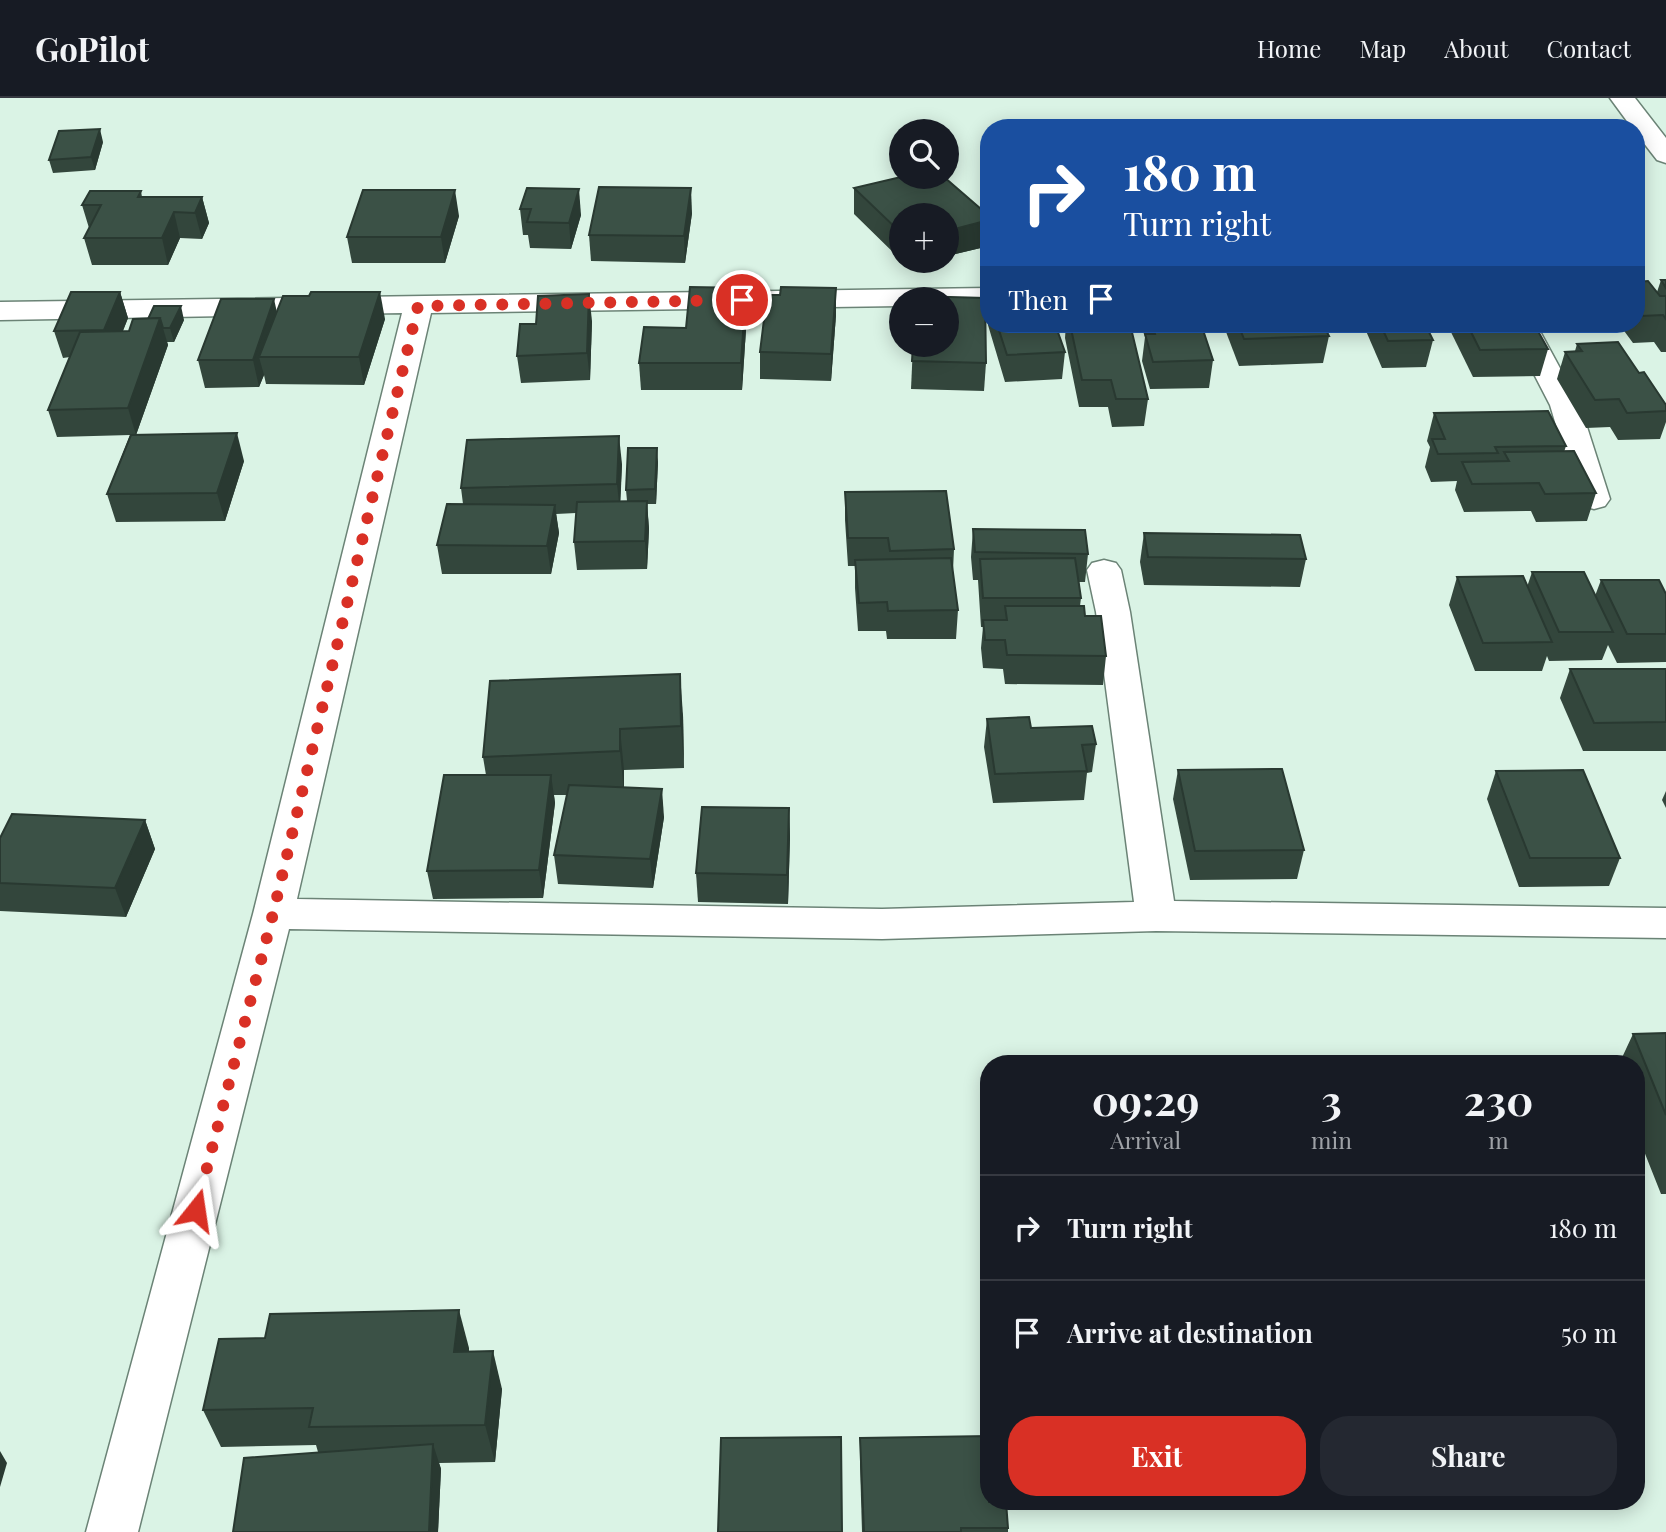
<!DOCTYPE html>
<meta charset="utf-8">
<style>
body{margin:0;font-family:"Playfair Display",serif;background:#242831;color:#f1f3f6;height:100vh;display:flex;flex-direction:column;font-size:26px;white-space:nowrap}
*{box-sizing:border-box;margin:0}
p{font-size:23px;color:#9ea1a6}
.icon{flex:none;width:38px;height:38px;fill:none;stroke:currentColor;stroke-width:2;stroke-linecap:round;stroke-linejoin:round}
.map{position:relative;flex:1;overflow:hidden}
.sheet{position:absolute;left:980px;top:957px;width:665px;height:455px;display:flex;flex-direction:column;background:#171b24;border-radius:28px;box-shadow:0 4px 18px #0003}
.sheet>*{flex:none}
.top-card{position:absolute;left:980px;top:21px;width:665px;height:214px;border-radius:28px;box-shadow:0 4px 18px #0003;background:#1a4fa0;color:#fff;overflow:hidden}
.controls{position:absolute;left:889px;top:21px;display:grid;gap:14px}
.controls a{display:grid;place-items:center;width:70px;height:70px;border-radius:50%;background:#171b24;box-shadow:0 4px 18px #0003;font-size:35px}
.pin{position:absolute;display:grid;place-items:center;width:60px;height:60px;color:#fff;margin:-30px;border:4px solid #fff;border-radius:50%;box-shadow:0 2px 7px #0007}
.me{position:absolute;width:77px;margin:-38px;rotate:15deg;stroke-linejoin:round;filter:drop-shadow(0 0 5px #0008)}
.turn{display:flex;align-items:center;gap:24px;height:147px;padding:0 28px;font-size:32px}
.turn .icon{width:91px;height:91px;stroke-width:2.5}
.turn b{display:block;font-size:49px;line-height:60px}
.then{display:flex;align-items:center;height:66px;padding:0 28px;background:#0003;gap:14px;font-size:26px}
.eta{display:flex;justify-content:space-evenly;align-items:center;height:119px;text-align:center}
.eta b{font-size:42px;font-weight:700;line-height:49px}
.action{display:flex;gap:14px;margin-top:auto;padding:14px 28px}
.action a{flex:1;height:80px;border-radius:28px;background:#d93025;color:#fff;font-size:28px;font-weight:700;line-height:80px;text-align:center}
.action a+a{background:#242831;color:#f1f3f6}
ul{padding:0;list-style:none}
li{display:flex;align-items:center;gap:21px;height:105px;padding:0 28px;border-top:2px solid #363941}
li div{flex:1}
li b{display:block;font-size:26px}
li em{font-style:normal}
header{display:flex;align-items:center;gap:42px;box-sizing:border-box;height:98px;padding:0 35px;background:#171b24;border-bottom:2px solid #363941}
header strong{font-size:33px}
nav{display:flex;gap:38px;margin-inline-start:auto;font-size:24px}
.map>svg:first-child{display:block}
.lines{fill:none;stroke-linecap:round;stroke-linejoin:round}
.minor-casing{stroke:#6b8376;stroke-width:3}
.minor{fill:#fff;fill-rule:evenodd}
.wall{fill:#33463c}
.shaded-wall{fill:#293931}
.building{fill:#3b5146;stroke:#293931;stroke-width:2}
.route{stroke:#d93025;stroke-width:12;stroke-dasharray:0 21.6}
</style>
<header>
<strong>GoPilot</strong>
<nav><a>Home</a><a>Map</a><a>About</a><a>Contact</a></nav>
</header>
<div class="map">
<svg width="1666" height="1434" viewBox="0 0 1666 1434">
<rect width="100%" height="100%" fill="#daf3e5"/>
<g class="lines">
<defs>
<g id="minor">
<path d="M 1610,0 L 1635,0 L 1666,40 L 1666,65 L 1657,62 L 1636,35 L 1636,30 L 1632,30 Z"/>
<path d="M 989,190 L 989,206 L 947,207 L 947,201 L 901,201 L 901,208 L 431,215 L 297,801 L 882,811 L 1134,804 L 1096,514 L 1087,472 L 1092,465 L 1104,462 L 1116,465 L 1121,472 L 1130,514 L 1174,803 L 1666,810 L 1666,840 L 1156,833 L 882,841 L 289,831 L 138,1434 L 86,1434 L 253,816 L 402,215 L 0,222 L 0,204 Z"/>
<path d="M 1508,226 L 1536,226 L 1580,307 L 1610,401 L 1605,408 L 1594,411 L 1583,408 L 1578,401 L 1550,307 Z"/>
</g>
</defs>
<use href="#minor" class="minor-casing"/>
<use href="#minor" class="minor"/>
</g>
<g class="wall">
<path d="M 103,44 L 95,72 L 53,75 L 49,62 Z"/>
<path d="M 527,90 L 581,117 L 571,151 L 530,150 L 528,137 L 523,137 L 520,111 Z"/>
<path d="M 854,90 L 989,118 L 989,148 L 947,158 L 901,117 L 901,162 L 854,116 Z"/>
<path d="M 141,93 L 142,99 L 202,99 L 209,125 L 202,141 L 180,140 L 168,167 L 92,167 L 84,140 L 89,130 L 82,107 Z"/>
<path d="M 692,115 L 685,165 L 591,163 L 589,137 Z"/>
<path d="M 459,118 L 445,165 L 352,165 L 347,139 Z"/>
<path d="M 902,163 L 930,163 L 908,168 Z"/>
<path d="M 1661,182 L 1666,182 L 1666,254 L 1661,254 L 1654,244 L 1633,245 L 1619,226 L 1636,226 L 1636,184 L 1657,194 Z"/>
<path d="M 746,190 L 747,216 L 742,292 L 641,292 L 639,265 L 686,230 Z"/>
<path d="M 836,190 L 836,217 L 831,283 L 760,281 L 760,254 L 780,197 Z"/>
<path d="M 120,194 L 128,220 L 123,233 L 129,233 L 184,222 L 174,244 L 167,244 L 168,247 L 136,337 L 244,363 L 225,423 L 116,424 L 107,396 L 130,337 L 57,339 L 48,312 L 70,259 L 63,260 L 54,233 Z"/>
<path d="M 277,214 L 385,221 L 364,287 L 266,286 L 264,277 L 259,289 L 205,290 L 198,262 Z"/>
<path d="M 989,219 L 989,226 L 1055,226 L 1065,254 L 1062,281 L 1005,284 L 988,227 Z"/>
<path d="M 592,223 L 590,282 L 521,285 L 517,258 Z"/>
<path d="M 1066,226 L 1130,226 L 1148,301 L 1144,328 L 1112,329 L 1108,309 L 1079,309 L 1065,240 Z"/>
<path d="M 1141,226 L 1201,226 L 1213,262 L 1209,290 L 1150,291 L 1142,263 L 1145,239 Z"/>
<path d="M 1223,226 L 1323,226 L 1329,238 L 1323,265 L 1239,268 Z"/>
<path d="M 1363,226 L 1425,226 L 1433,242 L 1426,269 L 1382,270 Z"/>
<path d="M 1447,226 L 1534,226 L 1548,251 L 1540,278 L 1473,279 Z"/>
<path d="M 1577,246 L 1639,275 L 1666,307 L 1666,324 L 1660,341 L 1618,342 L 1610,329 L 1586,330 L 1557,281 L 1565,254 L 1575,253 Z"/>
<path d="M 913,247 L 986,265 L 984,293 L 911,291 Z"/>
<path d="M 1434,315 L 1566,348 L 1564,354 L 1596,395 L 1587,423 L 1536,424 L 1531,413 L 1464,414 L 1455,392 L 1457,383 L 1431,384 L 1425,369 L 1430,349 L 1427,343 Z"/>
<path d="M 658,364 L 656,406 L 647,406 L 649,431 L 647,471 L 577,472 L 574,444 L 576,415 L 556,416 L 559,435 L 551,476 L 442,476 L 437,447 L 463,406 L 461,390 L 622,366 L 620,403 L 627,403 L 626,392 Z"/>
<path d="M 845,394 L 954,451 L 953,473 L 958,512 L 956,541 L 887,541 L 886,533 L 858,533 L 855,490 L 855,468 L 848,468 L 845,422 Z"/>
<path d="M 973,431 L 1088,456 L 1085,484 L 1079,484 L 1081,500 L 1080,508 L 1106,558 L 1103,587 L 1005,586 L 1003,571 L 983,570 L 981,550 L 983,529 L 981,529 L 978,482 L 973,482 L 971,459 Z"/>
<path d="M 1144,435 L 1306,461 L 1300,489 L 1144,487 L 1140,464 Z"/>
<path d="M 1532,474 L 1595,498 L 1601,482 L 1666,496 L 1666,564 L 1617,565 L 1608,547 L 1602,562 L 1549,563 L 1547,558 L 1542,573 L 1475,573 L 1449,507 L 1457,479 L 1527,489 Z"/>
<path d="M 1570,571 L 1666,571 L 1666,653 L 1583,653 L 1560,600 Z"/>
<path d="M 683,617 L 684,670 L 624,672 L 624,689 L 664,719 L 653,790 L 558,786 L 554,757 L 567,697 L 554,697 L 555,705 L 543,800 L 433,801 L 427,773 L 486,677 L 483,659 Z"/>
<path d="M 987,621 L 1096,646 L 1092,674 L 1087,675 L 1084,702 L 993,705 L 984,649 Z"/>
<path d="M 1178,672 L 1304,752 L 1297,781 L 1190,782 L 1173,701 Z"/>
<path d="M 1496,673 L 1620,760 L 1609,788 L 1519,789 L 1487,701 Z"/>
<path d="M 1666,693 L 1666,710 L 1662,702 Z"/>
<path d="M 789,710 L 790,739 L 788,806 L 698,804 L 696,775 Z"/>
<path d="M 145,722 L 155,751 L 126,819 L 0,813 L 0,740 Z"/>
<path d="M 1666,935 L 1666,1096 L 1661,1096 L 1636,1033 L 1636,966 L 1619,966 L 1633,936 Z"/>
<path d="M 265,1240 L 469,1250 L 469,1254 L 502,1291 L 495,1364 L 439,1365 L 441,1371 L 438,1434 L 233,1434 L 318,1354 L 316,1347 L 221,1349 L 203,1312 Z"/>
<path d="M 860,1340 L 1008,1430 L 1008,1434 L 862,1434 L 860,1366 Z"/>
</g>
<g class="shaded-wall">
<path d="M 100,31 L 103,44 L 95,72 L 91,59 Z"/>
<path d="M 691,90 L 692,115 L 685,165 L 684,138 Z"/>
<path d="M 579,91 L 581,117 L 571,151 L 569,125 Z"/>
<path d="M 455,92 L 459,118 L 445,165 L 441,139 Z"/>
<path d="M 202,99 L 209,125 L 202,141 L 195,115 Z"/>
<path d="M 174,114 L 180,140 L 168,167 L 162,140 Z"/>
<path d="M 989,122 L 989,148 L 947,158 L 947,133 Z"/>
<path d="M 908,163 L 930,163 L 908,168 Z"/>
<path d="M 746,190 L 747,216 L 742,292 L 741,265 Z"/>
<path d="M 836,190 L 836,217 L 831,283 L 831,256 Z"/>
<path d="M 120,194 L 128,220 L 112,259 L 104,232 Z"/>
<path d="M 380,194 L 385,221 L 364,287 L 359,259 Z"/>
<path d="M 589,196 L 592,223 L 590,282 L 587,255 Z"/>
<path d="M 274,201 L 280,228 L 259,259 L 264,277 L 259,289 L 253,262 Z"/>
<path d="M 181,208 L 184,222 L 174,244 L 170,230 Z"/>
<path d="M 160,220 L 168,247 L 136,337 L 128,310 Z"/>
<path d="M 237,335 L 244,363 L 225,423 L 217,395 Z"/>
<path d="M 619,338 L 622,366 L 620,414 L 617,386 Z"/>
<path d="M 657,350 L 658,364 L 656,406 L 655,391 Z"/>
<path d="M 647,403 L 649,431 L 647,471 L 645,443 Z"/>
<path d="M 555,407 L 559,435 L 551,476 L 547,448 Z"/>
<path d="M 680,576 L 683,617 L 684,670 L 681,628 Z"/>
<path d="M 620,631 L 624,672 L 624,695 L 620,653 Z"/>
<path d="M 551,677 L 555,705 L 543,800 L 539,772 Z"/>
<path d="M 662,691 L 664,719 L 653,790 L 650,761 Z"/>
<path d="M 789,710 L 790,739 L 788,806 L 787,777 Z"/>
<path d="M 145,722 L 155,751 L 126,819 L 115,790 Z"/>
<path d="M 459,1212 L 469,1250 L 464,1292 L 454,1254 Z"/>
<path d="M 493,1253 L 502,1291 L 495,1364 L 485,1327 Z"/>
<path d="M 433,1346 L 441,1371 L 438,1434 L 429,1434 Z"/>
<path d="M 0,1353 L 7,1365 L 0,1389 Z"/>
</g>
<g class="building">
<path d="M 100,31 L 91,59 L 49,62 L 59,33 Z"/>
<path d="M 901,79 L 944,79 L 989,118 L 989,122 L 947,133 L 947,117 L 901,117 L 901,135 L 854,90 Z"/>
<path d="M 599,89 L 691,90 L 684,138 L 589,137 Z"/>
<path d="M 527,90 L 579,91 L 569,125 L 527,124 L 531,111 L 520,111 Z"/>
<path d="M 363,92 L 455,92 L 441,139 L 347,139 Z"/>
<path d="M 90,93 L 141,93 L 138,99 L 202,99 L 195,115 L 174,114 L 162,140 L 84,140 L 101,107 L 82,107 Z"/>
<path d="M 1661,182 L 1666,182 L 1666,190 Z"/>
<path d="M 1648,183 L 1660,198 L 1666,198 L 1666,221 L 1663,217 L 1641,218 L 1636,211 L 1636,184 Z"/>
<path d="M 690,189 L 746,190 L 741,265 L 639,265 L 644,229 L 686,230 Z"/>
<path d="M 781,189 L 836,190 L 831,256 L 760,254 L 767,197 L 780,197 Z"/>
<path d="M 71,194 L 120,194 L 104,232 L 54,233 Z"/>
<path d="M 311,194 L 380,194 L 359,259 L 259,259 L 283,198 L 309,198 Z"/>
<path d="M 589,196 L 587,255 L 517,258 L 520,226 L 536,226 L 538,198 Z"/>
<path d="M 914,198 L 985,200 L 986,265 L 912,263 L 913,247 L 947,247 L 947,201 L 914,201 Z"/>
<path d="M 221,201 L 274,201 L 253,262 L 198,262 Z"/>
<path d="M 154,208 L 181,208 L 170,230 L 163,230 L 160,220 L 148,221 Z"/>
<path d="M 160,220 L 128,310 L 48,312 L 80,234 L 129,233 L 133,221 Z"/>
<path d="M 997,226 L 1055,226 L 1065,254 L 1007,257 Z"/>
<path d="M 1070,226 L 1130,226 L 1148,301 L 1116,301 L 1111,282 L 1082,282 Z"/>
<path d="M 1152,226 L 1201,226 L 1213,262 L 1153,264 L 1145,236 L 1155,236 Z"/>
<path d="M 1238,226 L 1323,226 L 1329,238 L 1244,241 Z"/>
<path d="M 1380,226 L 1425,226 L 1433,242 L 1388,243 Z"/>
<path d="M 1467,226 L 1534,226 L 1548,251 L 1480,252 Z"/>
<path d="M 1618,244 L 1639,275 L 1644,274 L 1666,307 L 1666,313 L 1627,315 L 1619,301 L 1595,302 L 1565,254 L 1582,253 L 1577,246 Z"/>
<path d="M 1548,313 L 1566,348 L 1495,349 L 1498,355 L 1438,356 L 1432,341 L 1445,341 L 1434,315 Z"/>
<path d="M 237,335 L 217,395 L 107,396 L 131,337 Z"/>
<path d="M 619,338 L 617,386 L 461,390 L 467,342 Z"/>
<path d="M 628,350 L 657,350 L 655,391 L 626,392 Z"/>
<path d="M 1574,353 L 1596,395 L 1545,396 L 1539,385 L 1472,386 L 1462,364 L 1509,363 L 1504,354 Z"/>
<path d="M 946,393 L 954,451 L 890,453 L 888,440 L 848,440 L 845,394 Z"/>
<path d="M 647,403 L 645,443 L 574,444 L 577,404 Z"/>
<path d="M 447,406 L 555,407 L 547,448 L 437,447 Z"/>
<path d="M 973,431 L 1085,432 L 1088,456 L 975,454 Z"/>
<path d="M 1144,435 L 1300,437 L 1306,461 L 1148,459 Z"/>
<path d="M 951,460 L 958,512 L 888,513 L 887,504 L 859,505 L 855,462 Z"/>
<path d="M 1075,460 L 1081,500 L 983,500 L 980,461 Z"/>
<path d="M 1532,474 L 1584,474 L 1613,534 L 1559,534 Z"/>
<path d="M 1523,478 L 1552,544 L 1483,545 L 1457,479 Z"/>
<path d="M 1601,482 L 1659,482 L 1666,496 L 1666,536 L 1627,536 Z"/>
<path d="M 1005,508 L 1084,508 L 1085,518 L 1101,518 L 1106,558 L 1007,557 L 1005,542 L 985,542 L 983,522 L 1007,522 Z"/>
<path d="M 1570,571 L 1666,571 L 1666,624 L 1594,625 Z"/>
<path d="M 680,576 L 681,628 L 620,631 L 620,653 L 483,659 L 490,583 Z"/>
<path d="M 1029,619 L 1031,630 L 1092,628 L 1096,646 L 1082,647 L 1087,673 L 995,676 L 987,621 Z"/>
<path d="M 1282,671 L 1304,752 L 1195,753 L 1178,672 Z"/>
<path d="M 1583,672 L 1620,760 L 1530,760 L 1496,673 Z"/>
<path d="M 444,677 L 551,677 L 539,772 L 427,773 Z"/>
<path d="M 569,687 L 662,691 L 650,761 L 554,757 Z"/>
<path d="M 702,709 L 789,710 L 787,777 L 696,775 Z"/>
<path d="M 12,716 L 145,722 L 115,790 L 0,785 L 0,740 Z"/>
<path d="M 1666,935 L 1666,1017 L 1633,936 Z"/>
<path d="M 459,1212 L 454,1254 L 493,1253 L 485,1327 L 309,1329 L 313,1310 L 203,1312 L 219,1241 L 265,1240 L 270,1216 Z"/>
<path d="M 989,1338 L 989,1404 L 1006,1404 L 1008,1430 L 961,1430 L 961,1434 L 864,1434 L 860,1340 Z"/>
<path d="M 841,1339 L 842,1434 L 718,1434 L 721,1340 Z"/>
<path d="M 433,1346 L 429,1434 L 233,1434 L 244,1360 Z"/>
</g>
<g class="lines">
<path class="route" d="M 196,1112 L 273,816 L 418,208 L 742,202"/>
</g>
</svg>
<div class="controls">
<a><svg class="icon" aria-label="search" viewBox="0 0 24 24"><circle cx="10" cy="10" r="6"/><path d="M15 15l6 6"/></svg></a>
<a>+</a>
<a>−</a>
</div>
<div class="pin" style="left:742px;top:202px;background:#d93025"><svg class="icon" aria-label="arrive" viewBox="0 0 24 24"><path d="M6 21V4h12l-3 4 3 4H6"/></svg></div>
<svg class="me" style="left:196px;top:1112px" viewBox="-20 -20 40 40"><path d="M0-17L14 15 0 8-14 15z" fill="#d93025" stroke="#fff" stroke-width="4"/></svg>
<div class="top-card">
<div class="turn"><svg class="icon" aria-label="right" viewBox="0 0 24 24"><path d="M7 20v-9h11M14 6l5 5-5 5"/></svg><div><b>180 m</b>Turn right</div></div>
<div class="then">Then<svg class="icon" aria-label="arrive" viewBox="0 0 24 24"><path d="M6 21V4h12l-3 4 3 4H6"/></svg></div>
</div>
<section class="sheet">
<div class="eta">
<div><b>09:29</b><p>Arrival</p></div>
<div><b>3</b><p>min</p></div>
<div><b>230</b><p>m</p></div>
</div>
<ul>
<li><svg class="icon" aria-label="right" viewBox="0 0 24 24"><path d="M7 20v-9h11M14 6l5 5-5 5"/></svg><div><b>Turn right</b></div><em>180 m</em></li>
<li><svg class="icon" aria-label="arrive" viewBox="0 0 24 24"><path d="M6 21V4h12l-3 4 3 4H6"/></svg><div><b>Arrive at destination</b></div><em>50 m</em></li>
</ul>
<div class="action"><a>Exit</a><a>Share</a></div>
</section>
</div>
